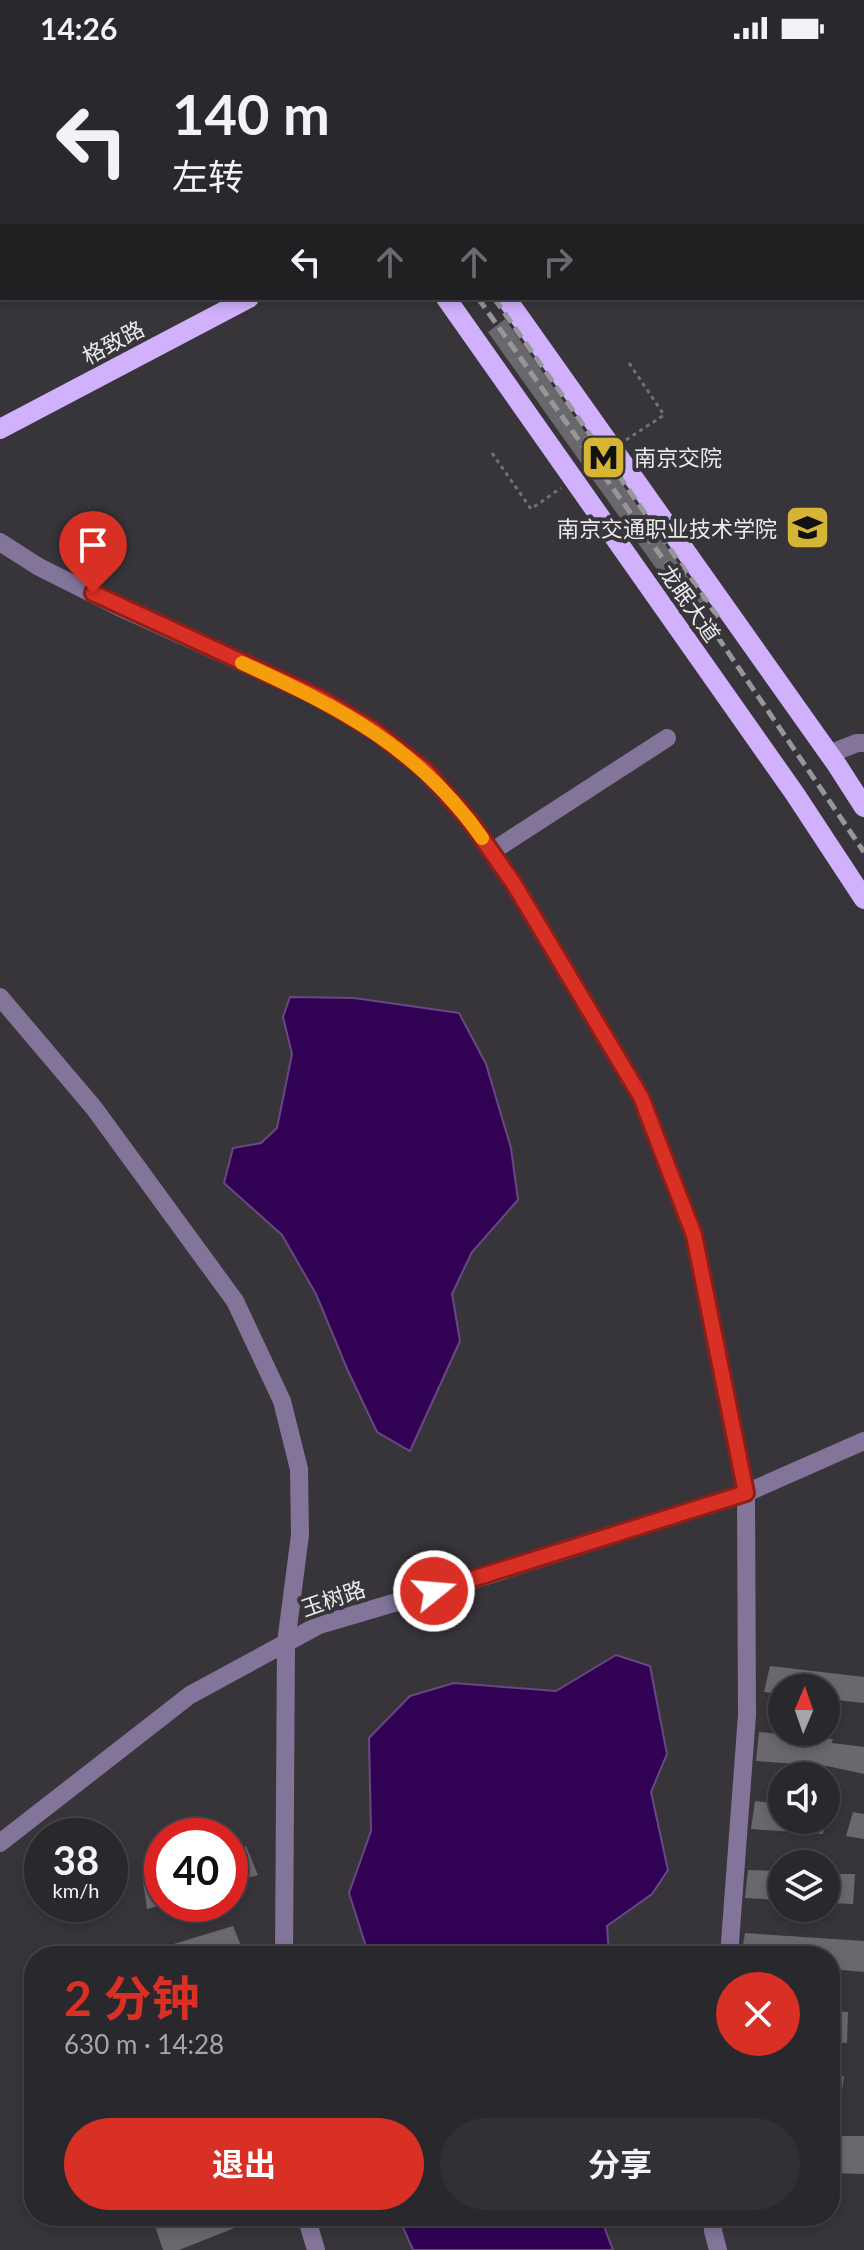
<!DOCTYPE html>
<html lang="zh">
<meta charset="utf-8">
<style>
body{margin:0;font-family:Lato,"Noto Sans SC",sans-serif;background:#313034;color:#f1f3f6;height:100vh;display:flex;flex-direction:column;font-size:30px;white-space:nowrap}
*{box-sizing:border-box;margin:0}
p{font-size:26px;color:#a5a6a9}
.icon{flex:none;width:44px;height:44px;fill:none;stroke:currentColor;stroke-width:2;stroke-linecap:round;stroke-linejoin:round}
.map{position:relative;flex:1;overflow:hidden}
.sheet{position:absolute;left:24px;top:1890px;width:816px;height:280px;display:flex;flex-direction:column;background:#29282c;border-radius:32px;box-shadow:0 4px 12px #0003,0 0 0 2px #454448}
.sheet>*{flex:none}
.banner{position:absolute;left:0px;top:0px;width:864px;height:244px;box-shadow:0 4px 12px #0003,0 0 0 2px #454448;background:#29282c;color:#f1f3f6;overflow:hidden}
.needle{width:52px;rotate:2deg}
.fabs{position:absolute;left:768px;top:1618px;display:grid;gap:16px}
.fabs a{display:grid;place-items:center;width:72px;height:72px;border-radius:50%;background:#29282c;box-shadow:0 4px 12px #0003,0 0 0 2px #454448;font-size:40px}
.speed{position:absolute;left:24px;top:1762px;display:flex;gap:16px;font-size:40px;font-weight:700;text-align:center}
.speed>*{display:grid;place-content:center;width:104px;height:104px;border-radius:50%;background:#29282c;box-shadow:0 4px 12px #0003,0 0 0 2px #454448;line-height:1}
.speed small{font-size:20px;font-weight:400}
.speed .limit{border:12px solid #d22;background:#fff;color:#111}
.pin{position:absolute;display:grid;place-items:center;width:68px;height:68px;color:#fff;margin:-82px -34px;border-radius:50% 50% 50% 0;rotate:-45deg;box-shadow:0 0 8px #0007}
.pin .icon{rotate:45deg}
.me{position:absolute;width:88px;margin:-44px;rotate:73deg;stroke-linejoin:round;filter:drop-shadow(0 0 6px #0008)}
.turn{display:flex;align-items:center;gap:28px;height:168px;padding:0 40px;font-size:36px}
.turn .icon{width:104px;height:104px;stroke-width:2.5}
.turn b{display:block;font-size:56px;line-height:68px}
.lanes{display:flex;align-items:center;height:76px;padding:0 40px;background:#0003;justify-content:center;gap:40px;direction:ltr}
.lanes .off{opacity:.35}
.round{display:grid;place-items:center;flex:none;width:84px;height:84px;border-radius:42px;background:#313034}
.overview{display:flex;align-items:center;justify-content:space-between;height:136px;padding:0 40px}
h1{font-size:48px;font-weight:700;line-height:60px;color:#d93025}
.primary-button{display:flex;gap:16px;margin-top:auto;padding:16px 40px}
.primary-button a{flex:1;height:92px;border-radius:48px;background:#d93025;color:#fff;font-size:32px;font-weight:700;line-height:92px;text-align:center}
.primary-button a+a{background:#313034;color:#f1f3f6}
.status{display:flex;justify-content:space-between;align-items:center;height:56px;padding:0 40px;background:#29282c;direction:ltr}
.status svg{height:22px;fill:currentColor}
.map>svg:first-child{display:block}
.water{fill:#310254;stroke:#684782;stroke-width:2}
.building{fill:#6a686d}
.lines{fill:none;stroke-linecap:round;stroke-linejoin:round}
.path{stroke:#717074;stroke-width:3;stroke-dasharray:4 4;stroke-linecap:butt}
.minor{stroke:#837499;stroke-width:18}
.major{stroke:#d1b0fc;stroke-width:20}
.rail{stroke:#97969a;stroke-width:5;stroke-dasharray:12 6;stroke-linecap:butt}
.route-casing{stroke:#8d1f18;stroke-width:20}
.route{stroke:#d93025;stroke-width:14}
.slow{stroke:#f59e0b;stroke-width:14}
.labels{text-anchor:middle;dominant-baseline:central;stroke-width:8;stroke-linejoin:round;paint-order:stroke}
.street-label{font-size:22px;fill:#eae9ec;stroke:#37353a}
.poi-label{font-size:22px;fill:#eae9ec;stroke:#37353a;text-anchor:start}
</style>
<div class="status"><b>14:26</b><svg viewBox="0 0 49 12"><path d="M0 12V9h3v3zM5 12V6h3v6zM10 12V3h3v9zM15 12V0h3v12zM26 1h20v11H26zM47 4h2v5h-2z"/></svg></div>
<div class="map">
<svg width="864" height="2194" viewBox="0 0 864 2194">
<rect width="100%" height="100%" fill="#37353a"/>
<g class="water">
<path d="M 290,941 L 354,942 L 459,957 L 486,1008 L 511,1092 L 518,1144 L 472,1196 L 452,1238 L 460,1285 L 410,1395 L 377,1376 L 348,1315 L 316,1238 L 282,1179 L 224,1127 L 233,1092 L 261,1087 L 277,1072 L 292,998 L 283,961 Z"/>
<path d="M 616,1599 L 650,1610 L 667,1698 L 651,1736 L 668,1814 L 652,1838 L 607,1870 L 609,1900 L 369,1900 L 349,1837 L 371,1775 L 369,1682 L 410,1640 L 454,1627 L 556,1635 Z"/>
<path d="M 398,2160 L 600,2160 L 613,2194 L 413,2194 Z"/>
</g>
<g class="building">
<path d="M 505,263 L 707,548 L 690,560 L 488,276 Z"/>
<path d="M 770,1610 L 864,1621 L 864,1647 L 826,1643 L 826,1632 L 782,1632 L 782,1638 L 764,1636 Z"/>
<path d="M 759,1676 L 833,1683 L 832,1687 L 864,1691 L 864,1718 L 827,1710 L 756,1705 Z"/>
<path d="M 755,1745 L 782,1748 L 782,1764 L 825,1764 L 823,1778 L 751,1773 Z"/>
<path d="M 853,1756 L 864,1758 L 864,1783 L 846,1780 Z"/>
<path d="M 246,1790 L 258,1819 L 230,1827 L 230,1795 Z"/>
<path d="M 748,1814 L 782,1815 L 782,1844 L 745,1842 Z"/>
<path d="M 836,1818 L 855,1818 L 853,1848 L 828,1847 Z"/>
<path d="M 162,1819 L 162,1849 L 147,1853 L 143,1825 Z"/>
<path d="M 233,1870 L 242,1892 L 219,1900 L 145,1900 L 144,1897 Z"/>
<path d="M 745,1877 L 864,1885 L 864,1916 L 830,1913 L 830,1900 L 741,1900 Z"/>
<path d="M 830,1955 L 848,1956 L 847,1987 L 830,1986 Z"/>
<path d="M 830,2019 L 844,2020 L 838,2064 L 830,2063 Z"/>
<path d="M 830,2080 L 864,2080 L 864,2118 L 830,2117 Z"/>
<path d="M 176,2160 L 262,2160 L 262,2161 L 179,2194 L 163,2194 L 154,2167 Z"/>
</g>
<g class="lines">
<g class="path">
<path d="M 626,384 L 664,359 L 629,307"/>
<path d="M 492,397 L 531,453 L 561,432"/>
</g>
<g class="minor">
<path d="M 0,486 L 39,511 L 119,551 L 318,641 L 375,675 L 426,715 L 470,765 L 514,828 L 641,1041 L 694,1179 L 746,1437 L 747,1659 L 729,1900"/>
<path d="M 829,698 L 857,687 L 864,687"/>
<path d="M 491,796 L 667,682"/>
<path d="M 0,941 L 94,1052 L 235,1245 L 282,1345 L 299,1413 L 300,1479 L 286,1587 L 284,1900"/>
<path d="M 0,1787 L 190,1639 L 319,1569 L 492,1518 L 746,1437 L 864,1385"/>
<path d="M 306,2160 L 316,2194"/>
<path d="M 713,2160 L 713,2175 L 718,2194"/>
</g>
<g class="major">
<path d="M 270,0 L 271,2"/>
<path d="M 326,0 L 327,2"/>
<path d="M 821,2 L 832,0"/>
<path d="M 446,242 L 795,738 L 864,843"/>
<path d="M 506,242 L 837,709 L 864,751"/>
<path d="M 0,373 L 249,242"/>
</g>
<g class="rail">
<path d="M 290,0 L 291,2"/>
<path d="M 304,0 L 305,2"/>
<path d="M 478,242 L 700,555 L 864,796"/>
<path d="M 494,242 L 720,564"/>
</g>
</g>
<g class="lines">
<defs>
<path id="route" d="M 93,537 L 318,641 L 375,675 L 426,715 L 470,765 L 514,828 L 641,1041 L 694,1179 L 746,1437 L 434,1535"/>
</defs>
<use href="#route" class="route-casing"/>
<use href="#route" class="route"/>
<path class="slow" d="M 242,607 C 340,652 418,691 482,782"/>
</g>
<defs>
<symbol id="metro-square" viewBox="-11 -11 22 22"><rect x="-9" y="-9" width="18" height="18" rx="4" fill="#d6b534" stroke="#37353a"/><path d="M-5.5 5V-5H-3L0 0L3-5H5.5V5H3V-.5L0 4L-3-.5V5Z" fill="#111"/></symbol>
<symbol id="university-square" viewBox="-11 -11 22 22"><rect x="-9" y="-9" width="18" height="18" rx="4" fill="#d6b534" stroke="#37353a"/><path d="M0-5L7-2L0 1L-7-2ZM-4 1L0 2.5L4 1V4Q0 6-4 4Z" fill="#111"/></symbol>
</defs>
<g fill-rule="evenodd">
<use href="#metro-square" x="578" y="376" width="51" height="51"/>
<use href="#university-square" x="782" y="446" width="51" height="51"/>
</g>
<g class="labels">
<g class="street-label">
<text transform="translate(113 286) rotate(-28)">格致路</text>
<text transform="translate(690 547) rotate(55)">龙眠大道</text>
<text transform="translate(333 1542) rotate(-19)">玉树路</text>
</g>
<g class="poi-label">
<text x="634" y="401">南京交院</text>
<text x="777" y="472" text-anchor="end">南京交通职业技术学院</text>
</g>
</g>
</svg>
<div class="fabs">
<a><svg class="needle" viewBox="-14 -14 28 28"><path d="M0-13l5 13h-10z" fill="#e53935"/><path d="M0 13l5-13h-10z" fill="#a5a6a9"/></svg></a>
<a><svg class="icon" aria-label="sound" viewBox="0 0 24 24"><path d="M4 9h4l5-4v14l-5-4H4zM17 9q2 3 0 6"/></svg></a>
<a><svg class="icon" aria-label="layers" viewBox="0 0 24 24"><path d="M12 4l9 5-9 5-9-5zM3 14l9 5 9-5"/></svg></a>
</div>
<div class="speed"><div>38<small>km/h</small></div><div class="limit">40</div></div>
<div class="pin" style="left:93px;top:537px;background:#d93025"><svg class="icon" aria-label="arrive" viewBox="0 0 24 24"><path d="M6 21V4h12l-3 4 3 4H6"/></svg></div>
<svg class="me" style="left:434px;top:1535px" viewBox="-20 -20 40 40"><circle r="17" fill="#d93025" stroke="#fff" stroke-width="3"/><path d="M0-11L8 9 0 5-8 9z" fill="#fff"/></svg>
<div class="banner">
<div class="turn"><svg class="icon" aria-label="left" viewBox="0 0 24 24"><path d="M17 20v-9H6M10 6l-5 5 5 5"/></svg><div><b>140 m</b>左转</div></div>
<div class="lanes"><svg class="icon" aria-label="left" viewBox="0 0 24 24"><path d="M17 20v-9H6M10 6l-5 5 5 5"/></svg><svg class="icon off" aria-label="ahead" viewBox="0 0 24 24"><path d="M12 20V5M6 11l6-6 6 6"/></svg><svg class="icon off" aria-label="ahead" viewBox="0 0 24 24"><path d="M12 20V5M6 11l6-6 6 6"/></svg><svg class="icon off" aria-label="right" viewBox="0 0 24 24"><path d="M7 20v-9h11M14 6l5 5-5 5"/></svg></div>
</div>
<section class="sheet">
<div class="overview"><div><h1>2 分钟</h1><p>630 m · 14:28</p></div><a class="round" style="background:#d93025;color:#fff"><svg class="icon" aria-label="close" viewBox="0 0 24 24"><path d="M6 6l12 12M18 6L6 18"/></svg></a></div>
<div class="primary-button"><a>退出</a><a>分享</a></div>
</section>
</div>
